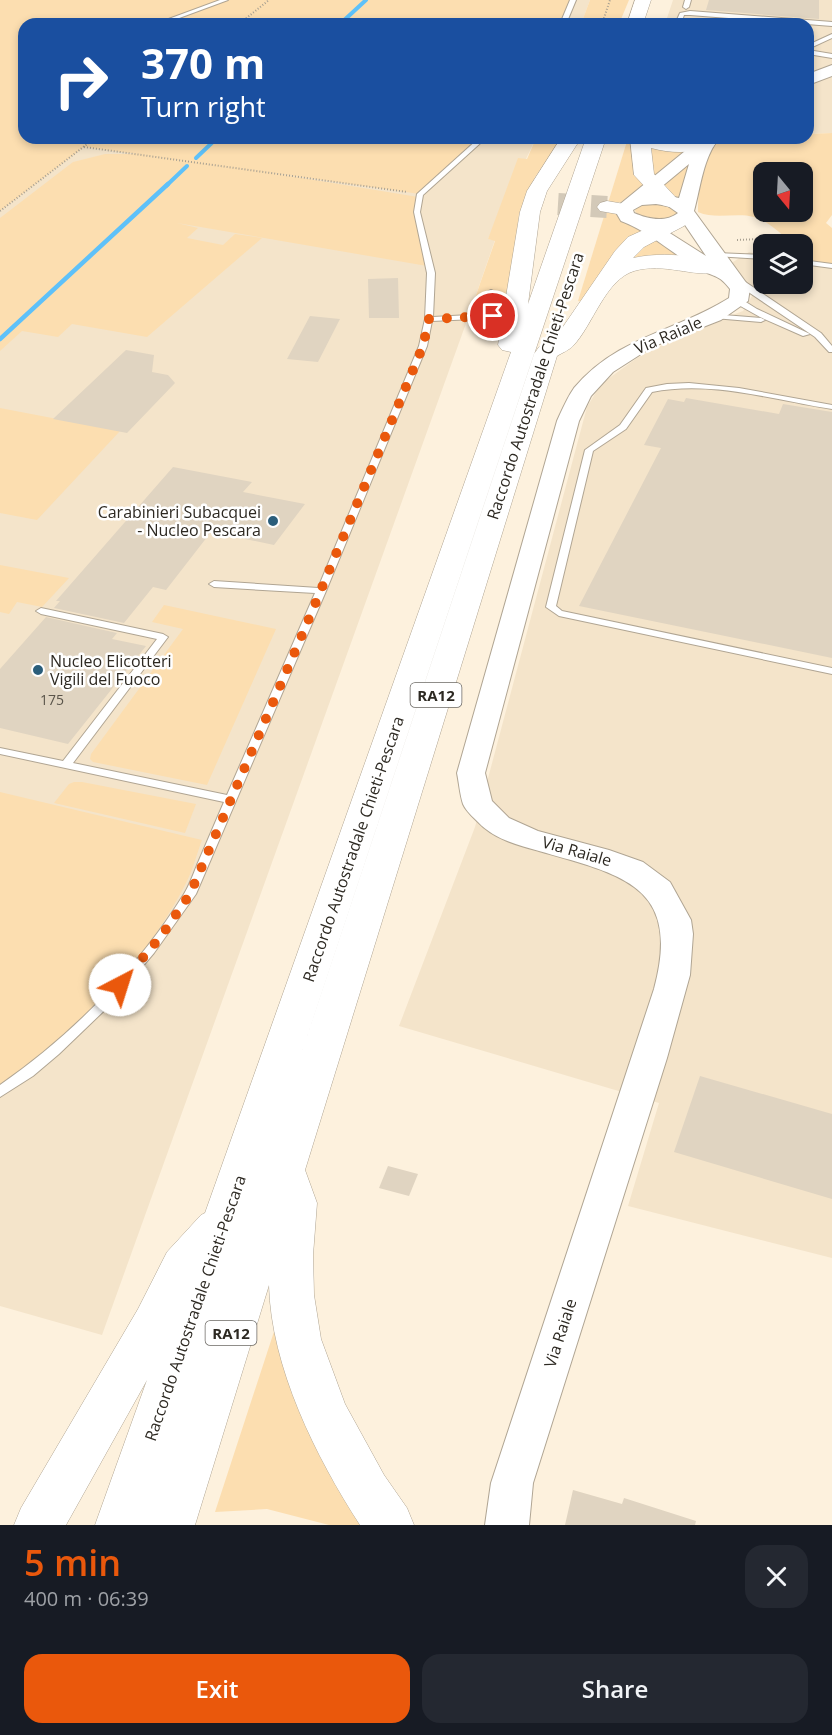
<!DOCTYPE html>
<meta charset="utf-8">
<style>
body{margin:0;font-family:"Open Sans",sans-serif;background:#242831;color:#f1f3f6;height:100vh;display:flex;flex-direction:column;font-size:22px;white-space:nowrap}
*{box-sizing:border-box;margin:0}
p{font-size:20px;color:#9ea1a6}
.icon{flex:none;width:33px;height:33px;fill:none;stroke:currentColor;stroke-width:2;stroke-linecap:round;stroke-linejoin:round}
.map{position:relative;height:1525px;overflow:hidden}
.side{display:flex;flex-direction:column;background:#171b24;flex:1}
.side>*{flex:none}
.banner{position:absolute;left:18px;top:18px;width:796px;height:126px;border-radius:18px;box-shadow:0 3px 9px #0003;background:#1a4fa0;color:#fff;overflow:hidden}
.needle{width:39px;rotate:162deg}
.buttons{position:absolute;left:753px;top:162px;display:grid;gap:12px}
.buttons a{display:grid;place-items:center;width:60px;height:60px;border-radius:12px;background:#171b24;box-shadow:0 3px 9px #0003;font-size:30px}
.pin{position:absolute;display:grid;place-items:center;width:51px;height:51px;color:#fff;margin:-26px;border:3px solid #fff;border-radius:50%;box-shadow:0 2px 6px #0007}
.me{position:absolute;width:66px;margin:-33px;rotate:40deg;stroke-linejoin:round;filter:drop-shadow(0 0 4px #0008)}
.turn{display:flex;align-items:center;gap:21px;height:126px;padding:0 24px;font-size:27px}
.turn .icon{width:78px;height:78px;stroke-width:2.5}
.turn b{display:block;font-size:42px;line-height:51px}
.round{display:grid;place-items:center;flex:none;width:63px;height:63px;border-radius:18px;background:#242831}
.head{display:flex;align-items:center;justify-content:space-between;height:102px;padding:0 24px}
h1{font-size:36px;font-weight:600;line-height:45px;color:#ea580c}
.cta{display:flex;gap:12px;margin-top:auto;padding:12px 24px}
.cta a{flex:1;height:69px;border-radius:18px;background:#ea580c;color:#fff;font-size:24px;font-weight:600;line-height:69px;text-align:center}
.cta a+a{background:#242831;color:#f1f3f6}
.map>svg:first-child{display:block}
.built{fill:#f4e4ca}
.green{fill:#fcdeb0;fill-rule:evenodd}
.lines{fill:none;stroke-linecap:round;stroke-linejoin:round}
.stream-far1{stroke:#5ec1f9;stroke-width:4}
.stream{stroke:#5ec1f9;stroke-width:4.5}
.building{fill:#e0d4c1}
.highway-tunnel{stroke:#d3c9b8;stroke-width:22;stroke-dasharray:22 11;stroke-linecap:butt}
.lane-casing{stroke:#b0a593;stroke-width:2}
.secondary-casing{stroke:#b0a593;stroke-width:2}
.highway-casing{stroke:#b0a593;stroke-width:1}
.path{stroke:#a8a091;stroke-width:2;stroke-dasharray:1 2;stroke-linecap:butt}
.lane{fill:#fff;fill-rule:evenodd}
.secondary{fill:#fff;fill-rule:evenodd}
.highway{fill:#fff;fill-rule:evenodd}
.route{stroke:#ea580c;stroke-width:10;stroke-dasharray:0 18}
.poi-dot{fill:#2b5e7b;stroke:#fff;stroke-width:2}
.labels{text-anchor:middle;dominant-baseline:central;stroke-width:5;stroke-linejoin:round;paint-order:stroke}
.number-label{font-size:14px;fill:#5a544a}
.shield{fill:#fff;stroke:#6c6964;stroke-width:1.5}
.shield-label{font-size:15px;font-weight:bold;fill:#2d2922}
.street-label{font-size:16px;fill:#2d2922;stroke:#fff}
.poi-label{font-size:16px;fill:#2d2922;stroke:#fff;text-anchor:end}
</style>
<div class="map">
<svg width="832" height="1525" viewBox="0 0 832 1525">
<rect width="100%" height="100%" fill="#fdf1dd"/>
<g class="built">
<path d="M 0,0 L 590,0 L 581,24 L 24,24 L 24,138 L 536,138 L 488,239 L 495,240 L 469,315 L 102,1335 L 0,1306 Z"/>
<path d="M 673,0 L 832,0 L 832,133 L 809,134 L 808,24 L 665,24 Z"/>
<path d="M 749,252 L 763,255 L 764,284 L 802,284 L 803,260 L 832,264 L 832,1258 L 628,1206 L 659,1103 L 399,1026 L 475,827 L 587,407 L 601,384 L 637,358 L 688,332 L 743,311 L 755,291 L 744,282 L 734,269 L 733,262 Z"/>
</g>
<g class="green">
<path d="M 0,0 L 573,0 L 563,24 L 24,24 L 24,138 L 483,138 L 420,194 L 266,172 L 418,197 L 427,266 L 177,223 L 198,228 L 187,238 L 223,245 L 235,234 L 262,238 L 147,337 L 72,324 L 58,337 L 22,331 L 0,351 L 0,218 L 73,162 L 105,154 L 136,154 L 84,147 L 0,211 Z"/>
<path d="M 590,0 L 629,0 L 619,24 L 581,24 Z"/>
<path d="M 832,133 L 832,215 L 826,223 L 832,228 L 832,264 L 803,260 L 802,244 L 792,244 C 782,234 768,221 754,217 C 736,212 716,220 698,212 C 698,184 702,161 719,138 L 808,138 L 809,134 ZM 764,172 L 802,172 L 802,212 L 764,212 Z"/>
<path d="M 536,138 L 562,138 L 535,177 L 519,214 L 506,310 L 493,310 L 469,315 L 495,241 L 488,239 L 518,158 L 527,159 Z"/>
<path d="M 628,138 L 634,138 L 640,178 L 645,184 L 621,202 L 608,203 Z"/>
<path d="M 646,144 L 692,149 L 653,179 Z"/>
<path d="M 693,158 L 685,203 L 660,185 Z"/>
<path d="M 645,204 L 665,204 L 678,211 L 676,217 L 658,221 L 639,216 L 635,211 L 636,208 Z"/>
<path d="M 605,213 L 614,213 L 643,231 L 583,302 L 578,301 Z"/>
<path d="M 653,235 L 696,261 L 623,264 Z"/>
<path d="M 0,408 L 120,431 L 37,520 L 0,513 Z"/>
<path d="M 0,565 L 69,578 L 42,607 L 17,602 L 9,614 L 0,612 Z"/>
<path d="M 164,605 L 276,629 L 207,785 L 93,762 L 90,759 L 91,754 L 183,629 L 152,622 Z"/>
<path d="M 74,782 L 82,782 L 196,804 L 185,833 L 54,803 L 69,784 Z"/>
<path d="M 0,792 L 202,840 C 196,856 192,873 184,887 C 140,971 73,1030 0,1088 Z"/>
<path d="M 284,1301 L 373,1525 L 329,1525 L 267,1509 L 215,1512 Z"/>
</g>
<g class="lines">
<g class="stream-far1">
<path d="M 340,24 L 366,0"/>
<path d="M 196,158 L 217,138"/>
<path d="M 166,186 L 187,166"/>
</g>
<path class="stream" d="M 0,339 L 168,184"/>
</g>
<g class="building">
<path d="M 709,0 L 819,0 L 819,19 L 706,10 Z"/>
<path d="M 703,18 L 777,24 L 701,24 Z"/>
<path d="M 398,278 L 399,318 L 369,318 L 368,279 Z"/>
<path d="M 310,316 L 340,319 L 318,362 L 287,359 Z"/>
<path d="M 126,350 L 154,355 L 152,372 L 168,375 L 175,383 L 127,433 L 53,419 Z"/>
<path d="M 686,398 L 779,414 L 783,404 L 832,412 L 832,658 L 579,606 L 661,448 L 644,445 L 668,399 L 684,402 Z"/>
<path d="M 173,467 L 252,482 L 243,492 L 305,504 L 274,545 L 211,532 L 166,590 L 153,587 L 124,623 L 54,608 L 60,601 L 56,601 Z"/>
<path d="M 46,617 L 117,633 L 112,639 L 146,646 L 68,744 L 0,728 L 0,669 Z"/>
<path d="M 700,1076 L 832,1114 L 832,1199 L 674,1152 Z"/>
<path d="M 388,1166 L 418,1174 L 409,1196 L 379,1188 Z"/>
<path d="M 573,1490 L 622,1504 L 624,1498 L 696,1521 L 695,1525 L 565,1525 Z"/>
</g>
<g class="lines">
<path class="highway-tunnel" d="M 558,204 L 607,207"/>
<defs>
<g id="lane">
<path d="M 220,0 L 228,0 L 163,24 L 155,24 Z"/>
<path d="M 570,0 L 576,0 L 566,24 L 560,24 Z"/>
<path d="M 685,0 L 691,0 L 689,7 L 686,9 L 683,7 Z"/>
<path d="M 690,11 L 832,22 L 832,26 L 690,15 L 684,15 L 681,24 L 675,24 L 680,13 Z"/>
<path d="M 832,34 L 832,38 L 808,49 L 808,45 Z"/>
<path d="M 808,50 L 832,54 L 832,58 L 808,54 Z"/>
<path d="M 479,138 L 486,138 L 423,195 L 420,212 L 435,273 L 433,317 L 488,314 C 483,307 485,300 487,292 L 491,290 L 495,292 L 492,306 L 494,312 L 517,318 L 513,320 L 495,318 L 432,321 L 427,346 L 326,591 L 196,894 L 154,953 L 109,1006 L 59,1054 L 33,1076 L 0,1097 L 0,1085 C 71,1036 138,968 184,894 C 189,886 193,875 197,865 C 206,844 215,823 224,802 L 0,754 L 0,748 L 63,761 L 157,639 L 41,614 L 36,611 L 41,608 L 163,634 L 168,637 L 73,763 L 227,795 L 315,593 L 214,587 L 209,584 L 214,581 L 318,588 L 419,346 L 425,319 L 427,273 L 414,212 L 417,194 Z"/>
<path d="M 716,253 L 764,255 L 764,259 L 714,256 L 714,254 Z"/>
<path d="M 802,260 L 832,264 L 832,268 L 802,264 Z"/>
<path d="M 735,279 L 741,279 L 821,333 L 832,346 L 832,352 L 829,352 L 815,337 L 735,283 Z"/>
<path d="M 735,299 L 741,299 L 757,309 L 810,334 L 803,336 L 760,317 L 735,303 Z"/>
<path d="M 711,314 L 761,318 L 765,320 L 761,322 L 714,318 L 711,318 Z"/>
<path d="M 689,383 L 739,388 L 832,405 L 832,409 C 774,400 711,380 652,392 L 626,429 L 593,451 L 556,606 L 562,611 L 832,668 L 832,674 L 559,616 L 546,607 L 585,450 L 620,425 L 646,388 L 667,384 Z"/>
</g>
<g id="secondary">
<path d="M 832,65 L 832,76 L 808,85 L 808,74 Z"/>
<path d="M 701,138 L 719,138 C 703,159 701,185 694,211 L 750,288 L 748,301 L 721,320 L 652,347 L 613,372 L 591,396 L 579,421 L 485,773 L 492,801 L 509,818 L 538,831 L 609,850 L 643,862 L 670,882 L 691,920 L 693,934 L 690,975 L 667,1058 L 533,1483 L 529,1525 L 485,1525 L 491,1483 L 654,989 C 682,885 622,875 539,851 C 517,845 494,839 478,822 C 473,817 466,811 463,804 C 460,795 459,783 457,773 L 557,421 C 562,410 567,398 574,388 C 618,336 675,332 729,298 L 730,289 C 719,275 717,278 703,271 C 674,256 651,232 621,221 L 614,209 ZM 689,164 L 679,198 L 654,193 ZM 656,204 L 668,206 L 678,213 C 665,223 648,219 634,213 L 633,210 L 642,205 ZM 685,225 L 706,256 L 665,230 Z"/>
</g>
<g id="highway">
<path d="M 635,0 L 651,0 L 643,24 L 627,24 Z"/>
<path d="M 561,138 L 581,138 L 547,191 L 540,212 L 528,304 L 586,138 L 606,138 L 266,1160 L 534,354 L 539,347 L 556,337 L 615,251 L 628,237 L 670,218 L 677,216 L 684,218 L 688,222 L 684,226 L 644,247 L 633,258 C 661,252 690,255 718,262 L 721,267 L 718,272 C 694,278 664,262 634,271 C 605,280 593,325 573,346 C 569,350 562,353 557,356 L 305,1170 L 317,1203 L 313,1255 L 314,1295 L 321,1339 L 345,1404 L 384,1475 L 407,1508 L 414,1525 L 360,1525 C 316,1457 271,1367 269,1285 L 195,1525 L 145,1525 L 263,1170 L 145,1525 L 95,1525 L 147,1380 L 66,1525 L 14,1525 L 21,1508 L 138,1309 L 167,1252 L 201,1215 L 205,1213 L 511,352 L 502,350 L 498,345 L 520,212 L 527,191 Z"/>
<path d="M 630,138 L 681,141 L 709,138 L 716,143 L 713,147 C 691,153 673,154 651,148 L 654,174 L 679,201 L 676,205 L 669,207 L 662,205 L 634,175 Z"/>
<path d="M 607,201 L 630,205 L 633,209 L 630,213 L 623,215 L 600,211 L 597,207 L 600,203 Z"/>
</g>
</defs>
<use href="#lane" class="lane-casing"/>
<use href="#secondary" class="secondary-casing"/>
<use href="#highway" class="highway-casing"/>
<g class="path">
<path d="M 239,24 L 269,0"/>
<path d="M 602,24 L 610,0"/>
<path d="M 84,147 L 407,192"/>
<path d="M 0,211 L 95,138"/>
<path d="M 737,240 L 760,239 L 780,244"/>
</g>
<use href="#lane" class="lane"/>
<use href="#secondary" class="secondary"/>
<use href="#highway" class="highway"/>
</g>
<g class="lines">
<path class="route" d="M 120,985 L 162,935 L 190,894 L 303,633 L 423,346 L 429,319 L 493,316"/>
</g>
<g class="poi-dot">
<circle cx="273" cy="521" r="6"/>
<circle cx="38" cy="670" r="6"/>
</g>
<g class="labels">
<g class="number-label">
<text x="52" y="699">175</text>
</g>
<g class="shield">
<rect x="410.5" y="683" width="51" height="24" rx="4.5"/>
<rect x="205.5" y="1321" width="51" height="24" rx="4.5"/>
</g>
<g class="shield-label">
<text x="436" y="695">RA12</text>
<text x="231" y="1333">RA12</text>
</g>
<g class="street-label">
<text transform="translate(668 335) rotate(-23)">Via Raiale</text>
<text transform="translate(535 386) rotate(-72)">Raccordo Autostradale Chieti-Pescara</text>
<text transform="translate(353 849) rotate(-71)">Raccordo Autostradale Chieti-Pescara</text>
<text transform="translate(577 851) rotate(16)">Via Raiale</text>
<text transform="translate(195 1308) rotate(-71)">Raccordo Autostradale Chieti-Pescara</text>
<text transform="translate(560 1333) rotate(-72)">Via Raiale</text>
</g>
<g class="poi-label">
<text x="261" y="512">Carabinieri Subacquei<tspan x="261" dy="18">- Nucleo Pescara</tspan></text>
<text x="50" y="661" text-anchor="start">Nucleo Elicotteri<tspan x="50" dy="18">Vigili del Fuoco</tspan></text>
</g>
</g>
</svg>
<div class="buttons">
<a><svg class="needle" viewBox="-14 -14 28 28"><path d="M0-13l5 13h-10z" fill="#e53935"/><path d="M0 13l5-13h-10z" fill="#9ea1a6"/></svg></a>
<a><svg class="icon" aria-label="layers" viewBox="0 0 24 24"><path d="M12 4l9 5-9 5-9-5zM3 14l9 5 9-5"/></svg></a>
</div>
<div class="pin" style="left:493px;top:316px;background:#d93025"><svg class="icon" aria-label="arrive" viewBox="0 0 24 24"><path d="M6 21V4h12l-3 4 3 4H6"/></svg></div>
<svg class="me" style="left:120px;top:985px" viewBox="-20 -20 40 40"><circle r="19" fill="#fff"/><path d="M0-13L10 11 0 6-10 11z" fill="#ea580c"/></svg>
<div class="banner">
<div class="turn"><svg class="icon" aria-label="right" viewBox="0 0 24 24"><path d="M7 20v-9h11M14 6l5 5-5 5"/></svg><div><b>370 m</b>Turn right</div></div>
</div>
</div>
<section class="side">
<div class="head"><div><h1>5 min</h1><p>400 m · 06:39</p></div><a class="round"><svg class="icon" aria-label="close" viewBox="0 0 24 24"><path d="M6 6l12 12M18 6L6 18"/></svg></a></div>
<div class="cta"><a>Exit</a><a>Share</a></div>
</section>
